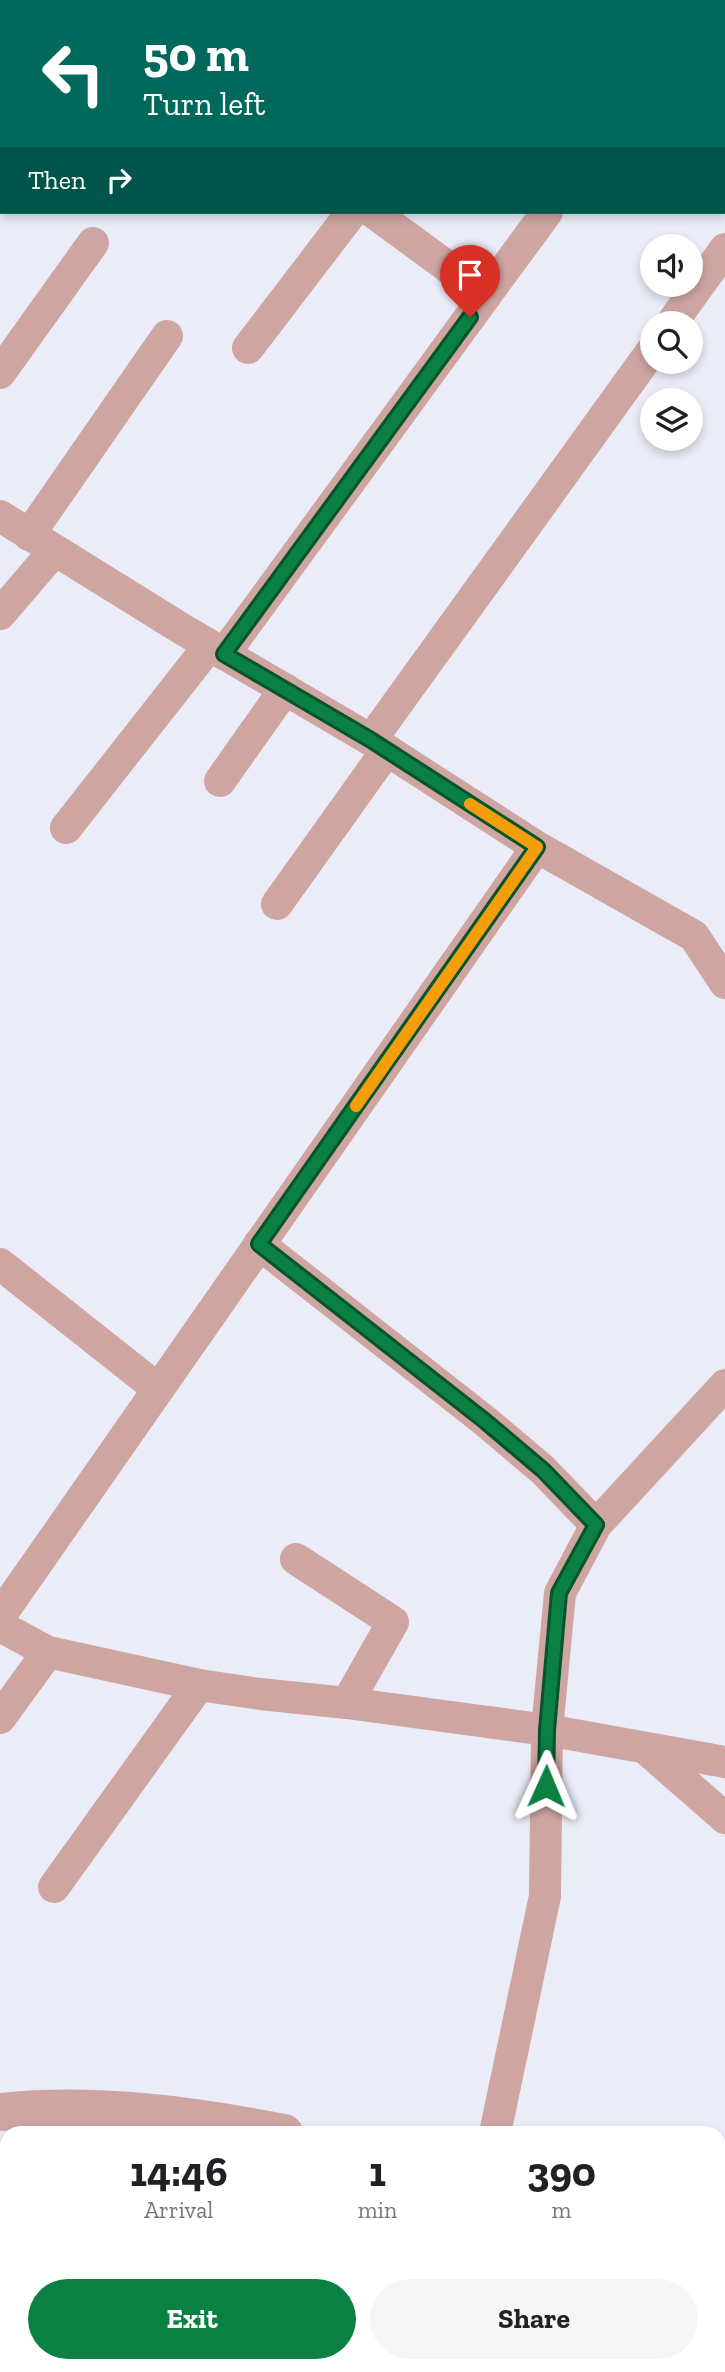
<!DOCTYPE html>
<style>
body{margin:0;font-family:"Zilla Slab",serif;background:#f6f6f6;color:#202124;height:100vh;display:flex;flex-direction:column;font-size:26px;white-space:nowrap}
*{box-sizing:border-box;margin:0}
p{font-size:23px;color:#757577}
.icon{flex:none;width:38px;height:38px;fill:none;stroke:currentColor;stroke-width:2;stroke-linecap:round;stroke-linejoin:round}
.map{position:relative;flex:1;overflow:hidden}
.sheet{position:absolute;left:0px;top:2126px;width:726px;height:247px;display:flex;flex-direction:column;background:#fff;border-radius:21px 21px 0 0;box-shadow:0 4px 10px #0003}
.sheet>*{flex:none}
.hud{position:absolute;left:0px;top:0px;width:726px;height:214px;box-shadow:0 4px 10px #0003;background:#00695c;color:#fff;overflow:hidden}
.tools{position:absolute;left:640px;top:234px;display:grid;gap:14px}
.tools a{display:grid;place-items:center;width:63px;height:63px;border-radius:50%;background:#fff;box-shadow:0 4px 10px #0003;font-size:35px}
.pin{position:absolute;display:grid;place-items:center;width:60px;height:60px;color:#fff;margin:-72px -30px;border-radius:50% 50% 50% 0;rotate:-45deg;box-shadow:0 0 7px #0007}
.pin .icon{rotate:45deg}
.me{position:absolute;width:77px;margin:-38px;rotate:1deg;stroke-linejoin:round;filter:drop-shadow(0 0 5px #0008)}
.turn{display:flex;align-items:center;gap:24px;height:147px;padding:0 28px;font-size:32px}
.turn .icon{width:91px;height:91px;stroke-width:2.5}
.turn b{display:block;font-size:49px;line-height:60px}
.then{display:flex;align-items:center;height:66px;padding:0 28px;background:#0003;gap:14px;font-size:26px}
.eta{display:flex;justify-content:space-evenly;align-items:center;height:119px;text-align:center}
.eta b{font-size:42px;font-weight:700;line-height:49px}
.action{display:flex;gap:14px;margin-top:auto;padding:14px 28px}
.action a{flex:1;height:80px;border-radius:42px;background:#0b8043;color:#fff;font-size:28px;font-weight:700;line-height:80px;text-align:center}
.action a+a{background:#f6f6f6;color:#202124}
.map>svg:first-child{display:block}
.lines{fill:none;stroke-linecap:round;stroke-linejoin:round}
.minor{stroke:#cfa5a1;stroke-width:32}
.tertiary{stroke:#cfa5a1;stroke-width:38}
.route-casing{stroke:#07532c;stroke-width:18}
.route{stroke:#0b8043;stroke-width:12}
.slow{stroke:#f59e0b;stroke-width:12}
</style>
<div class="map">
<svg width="725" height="2372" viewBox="0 0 725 2372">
<rect width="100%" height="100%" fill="#eaecf8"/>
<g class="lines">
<g class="minor">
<path d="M 708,0 L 710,2"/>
<path d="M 0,1 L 2,2"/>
<path d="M 123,2 L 125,0"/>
<path d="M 489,2 L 490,0"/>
<path d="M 0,170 L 2,168"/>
<path d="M 486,295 L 547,212"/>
<path d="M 671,324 L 725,249"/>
<path d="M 248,348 L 352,212"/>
<path d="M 0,373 L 93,243"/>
<path d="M 0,516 L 182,629 L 371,740 L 537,847 L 694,936 L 725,983"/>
<path d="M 29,535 L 167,336"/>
<path d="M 0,614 L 54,551"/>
<path d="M 224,654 L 486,295 L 373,212"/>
<path d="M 371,740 L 653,349"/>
<path d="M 220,781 L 285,689"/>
<path d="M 66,828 L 209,646"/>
<path d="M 277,904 L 387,750"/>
<path d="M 259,1244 L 485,1421 L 543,1470 L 596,1525"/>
<path d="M 0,1264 L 158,1389"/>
<path d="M 296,1559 L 393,1622 L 347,1703"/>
<path d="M 0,1616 L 537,847"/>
<path d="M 0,1626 L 48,1652 L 199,1685 L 260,1694 L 347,1703 L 547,1730 L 560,1593 L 596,1525 L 725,1385"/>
<path d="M 0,1718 L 48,1652"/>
<path d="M 645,1748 L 725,1818"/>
<path d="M 54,1887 L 199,1685"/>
<path d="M 495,2133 L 545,1896 L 547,1730 L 725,1762"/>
<path d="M 684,2372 L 688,2366"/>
</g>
<g class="tertiary">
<path d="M 0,2112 C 94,2102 191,2115 284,2133"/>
<path d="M 719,2292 L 725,2294"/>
</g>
</g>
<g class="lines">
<defs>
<path id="route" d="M 470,317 L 224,654 L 371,740 L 537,847 L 259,1244 L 485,1421 L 543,1470 L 596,1525 L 559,1593 L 547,1730 L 546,1786"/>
</defs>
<use href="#route" class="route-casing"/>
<use href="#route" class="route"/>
<path class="slow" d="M 356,1106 L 537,847 L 470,804"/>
</g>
</svg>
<div class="tools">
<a><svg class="icon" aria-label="sound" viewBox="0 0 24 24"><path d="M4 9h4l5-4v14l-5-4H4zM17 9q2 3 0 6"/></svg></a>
<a><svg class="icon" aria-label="search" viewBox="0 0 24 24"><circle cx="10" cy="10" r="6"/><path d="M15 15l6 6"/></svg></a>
<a><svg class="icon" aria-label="layers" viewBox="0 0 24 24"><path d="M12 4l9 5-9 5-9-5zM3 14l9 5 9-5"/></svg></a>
</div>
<div class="pin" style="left:470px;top:317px;background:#d93025"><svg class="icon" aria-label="arrive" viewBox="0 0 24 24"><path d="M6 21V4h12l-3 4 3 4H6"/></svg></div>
<svg class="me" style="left:546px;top:1786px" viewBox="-20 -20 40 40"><path d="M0-17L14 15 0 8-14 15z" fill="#0b8043" stroke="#fff" stroke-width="4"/></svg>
<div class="hud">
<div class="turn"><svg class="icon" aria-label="left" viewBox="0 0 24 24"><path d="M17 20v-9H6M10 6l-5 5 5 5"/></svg><div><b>50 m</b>Turn left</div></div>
<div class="then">Then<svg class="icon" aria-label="right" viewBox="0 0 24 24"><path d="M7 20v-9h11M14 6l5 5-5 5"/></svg></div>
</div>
<section class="sheet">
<div class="eta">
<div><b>14:46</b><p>Arrival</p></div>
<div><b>1</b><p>min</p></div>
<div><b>390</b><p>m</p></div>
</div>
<div class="action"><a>Exit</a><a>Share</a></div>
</section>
</div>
